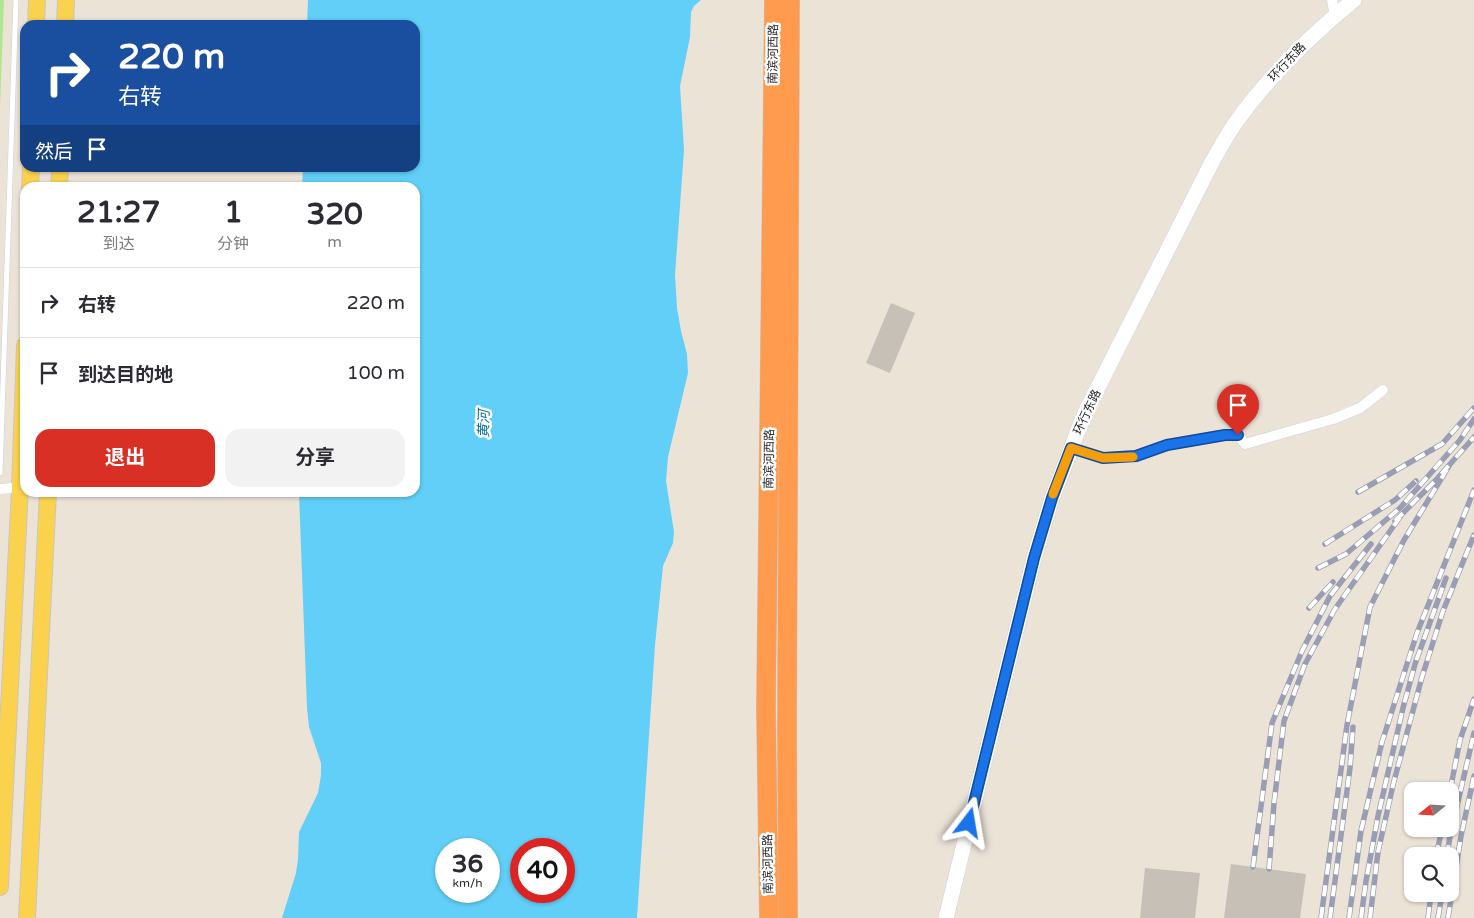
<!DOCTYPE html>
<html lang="zh">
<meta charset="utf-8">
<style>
body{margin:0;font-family:"Varela Round","Noto Sans SC",sans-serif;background:#f2f2f3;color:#2b2b33;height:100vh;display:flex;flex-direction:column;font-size:19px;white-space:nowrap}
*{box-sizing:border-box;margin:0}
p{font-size:16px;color:#7c7c81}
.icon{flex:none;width:28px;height:28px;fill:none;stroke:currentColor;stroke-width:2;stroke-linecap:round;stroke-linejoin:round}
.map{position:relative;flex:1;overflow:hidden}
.sheet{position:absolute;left:20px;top:182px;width:400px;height:315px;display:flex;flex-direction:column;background:#fff;border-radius:15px;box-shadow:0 1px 4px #0004}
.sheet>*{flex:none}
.guide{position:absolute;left:20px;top:20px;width:400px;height:152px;border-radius:15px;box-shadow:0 1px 4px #0004;background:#1a4fa0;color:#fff;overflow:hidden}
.needle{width:32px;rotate:252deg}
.buttons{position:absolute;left:1404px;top:782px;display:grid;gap:10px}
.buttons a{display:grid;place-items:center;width:55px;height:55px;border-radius:10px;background:#fff;box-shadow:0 1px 4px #0004;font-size:25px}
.speed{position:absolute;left:435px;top:838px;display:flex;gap:10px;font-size:25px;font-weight:700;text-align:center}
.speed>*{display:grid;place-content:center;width:65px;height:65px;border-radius:50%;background:#fff;box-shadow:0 1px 4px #0004;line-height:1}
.speed small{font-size:12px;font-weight:400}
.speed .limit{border:8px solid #d22;background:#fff;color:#111}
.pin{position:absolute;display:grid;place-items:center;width:42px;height:42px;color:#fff;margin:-51px -21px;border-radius:50% 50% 50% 0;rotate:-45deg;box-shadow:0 0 5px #0007}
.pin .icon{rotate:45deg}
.me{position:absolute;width:55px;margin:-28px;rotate:14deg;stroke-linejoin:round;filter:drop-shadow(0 0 4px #0008)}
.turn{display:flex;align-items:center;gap:18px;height:105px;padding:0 15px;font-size:22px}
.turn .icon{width:65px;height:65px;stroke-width:2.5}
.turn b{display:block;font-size:35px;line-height:42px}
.then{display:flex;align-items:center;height:48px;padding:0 15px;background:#0003;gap:10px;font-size:19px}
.eta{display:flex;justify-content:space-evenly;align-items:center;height:85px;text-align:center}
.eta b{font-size:30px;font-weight:700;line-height:35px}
.primary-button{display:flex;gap:10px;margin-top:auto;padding:10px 15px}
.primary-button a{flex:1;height:58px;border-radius:15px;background:#d93025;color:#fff;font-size:20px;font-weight:700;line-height:58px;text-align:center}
.primary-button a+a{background:#f2f2f3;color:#2b2b33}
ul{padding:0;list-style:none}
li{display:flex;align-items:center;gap:15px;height:70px;padding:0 15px;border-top:1px solid #e1e1e2}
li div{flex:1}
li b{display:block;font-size:19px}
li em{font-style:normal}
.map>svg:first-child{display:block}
.green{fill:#ade78f}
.water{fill:#61cff7;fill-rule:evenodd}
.building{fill:#c6c0b7}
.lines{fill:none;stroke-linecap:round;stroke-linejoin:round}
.lane-casing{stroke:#cdd1e2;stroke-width:6}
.street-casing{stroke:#cdd1e2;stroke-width:11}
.secondary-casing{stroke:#cdd1e2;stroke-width:16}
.primary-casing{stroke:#c7c7c7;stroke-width:18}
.highway-casing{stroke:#c7c7c7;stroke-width:20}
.lane{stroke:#fff;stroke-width:5}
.street{stroke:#fff;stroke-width:10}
.secondary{stroke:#fff;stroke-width:15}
.primary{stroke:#fbd24d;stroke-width:16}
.highway{stroke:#ff9b4f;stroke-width:19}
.rail-casing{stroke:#9a9eb4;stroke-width:5.5}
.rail{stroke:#fff;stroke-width:4;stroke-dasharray:11;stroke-linecap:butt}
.route-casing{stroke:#114b97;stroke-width:12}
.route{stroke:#1a73e8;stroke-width:9}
.slow{stroke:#f59e0b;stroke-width:9}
.labels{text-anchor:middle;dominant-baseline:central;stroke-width:5;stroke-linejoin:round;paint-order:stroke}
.street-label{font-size:12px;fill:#272727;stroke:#fff}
.water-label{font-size:14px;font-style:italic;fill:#036a9f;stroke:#fff}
</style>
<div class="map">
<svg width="1474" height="918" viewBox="0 0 1474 918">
<rect width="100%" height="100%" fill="#ece3d7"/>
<path class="green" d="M 0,0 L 4,0 L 0,107 Z"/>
<path class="water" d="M 308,0 L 701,0 L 694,6 L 691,12 L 690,37 L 680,86 L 684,150 L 675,275 L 677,308 L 681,331 L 687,354 L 688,373 L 668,457 L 666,481 L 674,532 L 673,543 L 663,566 L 655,645 L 637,918 L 282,918 L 296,873 L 298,859 L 299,832 L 318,793 L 321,775 L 321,763 L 309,727 L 307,708 L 299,493 L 415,492 L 415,188 L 302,187 L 303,168 L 415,168 L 415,25 L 307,25 ZM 446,849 L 489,849 L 489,891 L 446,891 ZM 521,849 L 564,849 L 564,891 L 521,891 Z"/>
<g class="building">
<path d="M 891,303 L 915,313 L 890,373 L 866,363 Z"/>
<path d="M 1231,864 L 1306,874 L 1300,918 L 1224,918 Z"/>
<path d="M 1145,868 L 1200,873 L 1195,918 L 1140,918 Z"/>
</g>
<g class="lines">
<defs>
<path id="lane" d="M 0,473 L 16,0"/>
<g id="street">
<path d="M 1332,0 L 1335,16"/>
<path d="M 1071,448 L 1103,458 L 1136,457 L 1167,445 L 1225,435 L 1238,435 L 1245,444 L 1333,419 L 1360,408 L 1383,390"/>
<path d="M 0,489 L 24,487"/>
</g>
<path id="secondary" d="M 946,918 L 1034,558 L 1052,498 L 1085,413 L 1212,162 C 1220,148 1227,135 1236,122 C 1269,76 1310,36 1354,0"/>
<g id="primary">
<path d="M 36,25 L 37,0"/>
<path d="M 65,25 L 66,0"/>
<path d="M 30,188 L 31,168"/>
<path d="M 59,188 L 60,168"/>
<path d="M 0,887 L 20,488 L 25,345"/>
<path d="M 27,918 L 48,492"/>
</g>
<g id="highway">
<path d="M 769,918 L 766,707 L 774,0"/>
<path d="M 788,918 L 787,727 L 790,0"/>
</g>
</defs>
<use href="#lane" class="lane-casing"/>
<use href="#street" class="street-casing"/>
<use href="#secondary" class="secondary-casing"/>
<use href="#primary" class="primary-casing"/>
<use href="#highway" class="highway-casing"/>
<use href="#lane" class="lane"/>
<use href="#street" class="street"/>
<use href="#secondary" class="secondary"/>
<use href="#primary" class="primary"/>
<use href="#highway" class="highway"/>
<defs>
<g id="rail">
<path d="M 1358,492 L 1442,444 L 1474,408"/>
<path d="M 1395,521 L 1436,480 L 1474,437"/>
<path d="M 1325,544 L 1395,500 L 1416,481"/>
<path d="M 1318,568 L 1346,554 L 1400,508 L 1460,440 L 1474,419"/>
<path d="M 1309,608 L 1333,582"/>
<path d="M 1450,791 L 1460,740 L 1474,699"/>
<path d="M 1436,856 L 1442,829"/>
<path d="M 1447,856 L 1450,836 L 1474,733"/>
<path d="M 1253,867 L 1272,723 L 1302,651 L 1330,596 L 1371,544"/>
<path d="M 1269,869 L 1274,803 L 1284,721 L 1305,664 L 1335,609 L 1400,517"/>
<path d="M 1321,918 L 1347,725 L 1370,607 L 1404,540 L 1449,466"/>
<path d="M 1330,918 L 1350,768 L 1353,727"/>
<path d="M 1349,918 L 1361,831 L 1382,742 L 1417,633 L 1474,490"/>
<path d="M 1361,918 L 1366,881 L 1378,816 L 1403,708 L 1415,664 L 1446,578"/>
<path d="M 1370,918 L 1378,852 L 1394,781 L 1422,677 L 1443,611 L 1474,535"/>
<path d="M 1428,918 L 1431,894"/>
<path d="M 1438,918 L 1442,894"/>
<path d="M 1448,918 L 1461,836 L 1474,776"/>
</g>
</defs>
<use href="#rail" class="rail-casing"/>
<use href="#rail" class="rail"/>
</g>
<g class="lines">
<defs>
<path id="route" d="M 969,823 L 1034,558 L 1052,498 L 1071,448 L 1103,458 L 1136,456 L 1167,445 L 1225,435 L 1238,435"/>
</defs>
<use href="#route" class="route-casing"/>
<use href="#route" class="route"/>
<path class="slow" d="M 1053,494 L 1071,448 L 1103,458 L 1133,457"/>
</g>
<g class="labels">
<g class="street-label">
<text transform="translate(773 54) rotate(-89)">南滨河西路</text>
<text transform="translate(1287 62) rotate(-47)">环行东路</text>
<text transform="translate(1087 412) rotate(-65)">环行东路</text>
<text transform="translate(769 459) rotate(-89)">南滨河西路</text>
<text transform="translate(768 864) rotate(-91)">南滨河西路</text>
</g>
<g class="water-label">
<text transform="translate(484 424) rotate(-89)">黄河</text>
</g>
</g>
</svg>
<div class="buttons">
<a><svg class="needle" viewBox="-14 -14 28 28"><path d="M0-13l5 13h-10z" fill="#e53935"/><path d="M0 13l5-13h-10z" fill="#7c7c81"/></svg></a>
<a><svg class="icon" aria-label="search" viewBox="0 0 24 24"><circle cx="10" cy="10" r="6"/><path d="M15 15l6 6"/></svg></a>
</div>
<div class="speed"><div>36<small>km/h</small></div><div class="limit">40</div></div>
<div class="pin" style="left:1238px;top:435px;background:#d93025"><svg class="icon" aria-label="arrive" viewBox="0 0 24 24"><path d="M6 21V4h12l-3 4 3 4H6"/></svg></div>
<svg class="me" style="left:969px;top:823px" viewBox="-20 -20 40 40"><path d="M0-17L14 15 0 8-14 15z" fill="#1a73e8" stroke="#fff" stroke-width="4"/></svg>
<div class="guide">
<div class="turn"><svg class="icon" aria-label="right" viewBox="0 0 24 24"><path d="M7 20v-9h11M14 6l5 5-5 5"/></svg><div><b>220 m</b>右转</div></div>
<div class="then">然后<svg class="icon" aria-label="arrive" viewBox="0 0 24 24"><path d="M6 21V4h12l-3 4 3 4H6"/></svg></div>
</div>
<section class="sheet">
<div class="eta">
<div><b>21:27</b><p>到达</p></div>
<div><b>1</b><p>分钟</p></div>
<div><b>320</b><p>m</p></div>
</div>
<ul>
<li><svg class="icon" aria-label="right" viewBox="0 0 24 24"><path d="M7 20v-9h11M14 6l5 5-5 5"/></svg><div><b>右转</b></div><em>220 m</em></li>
<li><svg class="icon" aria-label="arrive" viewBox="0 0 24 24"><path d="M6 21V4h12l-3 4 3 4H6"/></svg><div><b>到达目的地</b></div><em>100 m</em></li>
</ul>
<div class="primary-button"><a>退出</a><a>分享</a></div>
</section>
</div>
